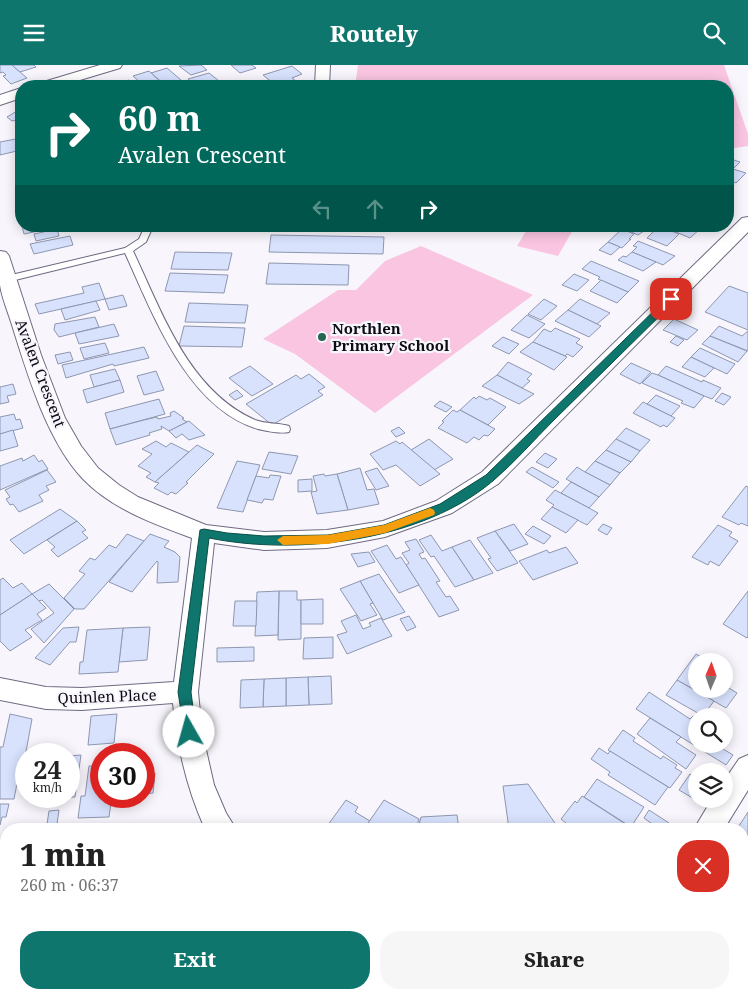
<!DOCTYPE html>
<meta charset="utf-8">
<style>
body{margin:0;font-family:"Noto Serif",serif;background:#f6f6f6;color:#222;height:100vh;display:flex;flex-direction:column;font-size:19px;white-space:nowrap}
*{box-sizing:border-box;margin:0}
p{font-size:16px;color:#767676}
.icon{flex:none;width:28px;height:28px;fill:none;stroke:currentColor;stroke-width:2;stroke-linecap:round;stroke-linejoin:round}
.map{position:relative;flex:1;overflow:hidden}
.drawer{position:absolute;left:0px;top:758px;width:749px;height:176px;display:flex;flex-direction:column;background:#fff;border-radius:20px 20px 0 0;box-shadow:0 2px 12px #0003}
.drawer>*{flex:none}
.top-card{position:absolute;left:15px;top:15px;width:719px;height:152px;border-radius:20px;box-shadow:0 2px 12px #0003;background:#00695c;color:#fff;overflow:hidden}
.needle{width:32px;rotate:2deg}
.tools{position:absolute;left:688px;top:588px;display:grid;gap:10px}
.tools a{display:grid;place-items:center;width:45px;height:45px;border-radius:50%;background:#fff;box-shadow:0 2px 12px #0003;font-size:25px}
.speed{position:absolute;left:15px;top:678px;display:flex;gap:10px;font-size:25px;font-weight:700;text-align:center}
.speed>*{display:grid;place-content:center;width:65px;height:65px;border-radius:50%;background:#fff;box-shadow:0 2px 12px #0003;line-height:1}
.speed small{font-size:12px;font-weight:400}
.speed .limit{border:8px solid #d22;background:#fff;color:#111}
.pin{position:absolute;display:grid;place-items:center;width:42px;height:42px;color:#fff;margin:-21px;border-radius:10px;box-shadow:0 2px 8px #0006}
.me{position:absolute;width:55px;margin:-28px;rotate:353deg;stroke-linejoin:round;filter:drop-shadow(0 0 4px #0008)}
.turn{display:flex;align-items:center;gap:18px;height:105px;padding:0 20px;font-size:22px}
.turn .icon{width:65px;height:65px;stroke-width:2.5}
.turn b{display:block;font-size:35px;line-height:42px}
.lanes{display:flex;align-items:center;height:48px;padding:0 20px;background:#0003;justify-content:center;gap:25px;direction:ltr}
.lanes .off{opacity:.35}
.round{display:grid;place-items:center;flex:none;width:52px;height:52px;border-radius:20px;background:#f6f6f6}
.overview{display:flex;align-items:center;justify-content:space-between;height:85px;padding:0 20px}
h1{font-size:30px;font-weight:800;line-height:38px}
.action{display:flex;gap:10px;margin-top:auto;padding:10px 20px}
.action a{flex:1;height:58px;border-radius:20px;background:#0f766e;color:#fff;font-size:20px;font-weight:800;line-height:58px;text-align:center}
.action a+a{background:#f6f6f6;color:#222}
header{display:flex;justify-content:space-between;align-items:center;height:65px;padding:0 20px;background:#0f766e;color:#fff;font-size:22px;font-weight:800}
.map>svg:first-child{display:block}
.green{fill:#f9c5e1}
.building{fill:#d8e2fd;stroke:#8e97b0}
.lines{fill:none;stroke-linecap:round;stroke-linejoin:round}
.lane-casing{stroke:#6e6982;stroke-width:2}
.street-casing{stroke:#6e6982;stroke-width:2}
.lane{fill:#fff;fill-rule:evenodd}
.street{fill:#fff;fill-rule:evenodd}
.route{fill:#0f766e;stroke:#0a4d48}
.slow{fill:#f59e0b}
.poi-dot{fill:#276551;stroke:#f8f6fc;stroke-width:2}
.labels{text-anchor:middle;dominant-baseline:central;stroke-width:4.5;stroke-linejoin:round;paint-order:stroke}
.poi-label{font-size:15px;font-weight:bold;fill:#0d0b14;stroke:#f8f6fc;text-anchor:start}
.street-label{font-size:15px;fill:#0d0b14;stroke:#f8f6fc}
</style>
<header><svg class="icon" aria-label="menu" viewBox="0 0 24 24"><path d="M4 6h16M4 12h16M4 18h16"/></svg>Routely<svg class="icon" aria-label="search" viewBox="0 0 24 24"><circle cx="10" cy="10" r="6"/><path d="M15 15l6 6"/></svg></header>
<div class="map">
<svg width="748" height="933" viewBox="0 0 748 933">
<rect width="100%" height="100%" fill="#f8f6fc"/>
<g class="green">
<path d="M 358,0 L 724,0 L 748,69 L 748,81 L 728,84 L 728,21 L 355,21 Z"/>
<path d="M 529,161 L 575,161 L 558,191 L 517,181 Z"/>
<path d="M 421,181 L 533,230 L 375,348 L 295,289 L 263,274 L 338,225 L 356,225 L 385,196 Z"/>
</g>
<g class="building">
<path d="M 0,0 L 12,0 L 27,13 L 11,19 L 3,11 L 6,10 L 3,7 L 0,8 Z"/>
<path d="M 12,0 L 34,0 L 36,2 L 20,7 Z"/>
<path d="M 201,0 L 207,5 L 191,10 L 179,1 Z"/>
<path d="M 231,0 L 252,0 L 256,3 L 240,8 Z"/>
<path d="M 292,1 L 302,9 L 292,13 L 296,16 L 287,19 L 283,16 L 274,19 L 263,10 Z"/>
<path d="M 167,3 L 181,15 L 165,20 L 151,8 Z"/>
<path d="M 149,6 L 164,20 L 144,21 L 133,11 Z"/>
<path d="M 209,8 L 219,16 L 196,21 L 188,14 Z"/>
<path d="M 129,15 L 136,21 L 107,21 Z"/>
<path d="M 17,46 L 21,46 L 21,64 L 20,64 L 17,61 L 20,60 L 16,55 L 12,56 L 7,52 Z"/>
<path d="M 21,73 L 21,85 L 0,90 L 0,77 Z"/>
<path d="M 728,93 L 740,97 L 733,104 L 746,108 L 736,118 L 728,114 Z"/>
<path d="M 22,161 L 63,161 L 24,169 Z"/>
<path d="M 74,161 L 101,161 L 76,166 Z"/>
<path d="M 292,161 L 370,161 L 370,163 Z"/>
<path d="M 624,161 L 651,161 L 638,170 L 622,163 Z"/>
<path d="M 659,161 L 679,169 L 667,181 L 647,173 Z"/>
<path d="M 662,161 L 696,161 L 701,163 L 690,173 Z"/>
<path d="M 57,164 L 59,171 L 36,176 L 34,169 Z"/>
<path d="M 622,164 L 634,169 L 629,174 L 631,174 L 622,183 L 608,177 Z"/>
<path d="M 271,170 L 384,172 L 383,189 L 269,187 Z"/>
<path d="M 70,171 L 73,180 L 34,189 L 30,179 Z"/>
<path d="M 638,176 L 675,191 L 663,200 L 656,197 L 632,187 L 637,182 L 633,181 Z"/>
<path d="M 608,177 L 620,182 L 611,190 L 599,185 Z"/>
<path d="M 175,187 L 232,188 L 228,205 L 171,204 Z"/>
<path d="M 632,187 L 656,197 L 643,206 L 618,195 L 623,191 L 626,192 Z"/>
<path d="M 591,196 L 639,216 L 628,227 L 598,214 L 600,212 L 582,204 Z"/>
<path d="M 269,198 L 349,200 L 348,220 L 266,219 Z"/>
<path d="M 170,208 L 228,210 L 224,228 L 165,226 Z"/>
<path d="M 574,209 L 589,215 L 577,226 L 562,220 Z"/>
<path d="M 601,215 L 628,227 L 617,238 L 590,226 Z"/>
<path d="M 99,218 L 105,234 L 39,249 L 35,239 L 84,228 L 82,222 Z"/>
<path d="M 729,221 L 748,228 L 748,265 L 705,247 Z"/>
<path d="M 123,230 L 127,241 L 109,245 L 105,234 Z"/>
<path d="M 544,234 L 557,241 L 541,255 L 528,249 Z"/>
<path d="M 580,234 L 610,248 L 597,259 L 568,245 Z"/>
<path d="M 96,236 L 100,245 L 65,255 L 61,244 Z"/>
<path d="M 189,238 L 248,240 L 245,258 L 185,257 Z"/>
<path d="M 568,245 L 597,259 L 601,261 L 589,272 L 555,256 Z"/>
<path d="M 527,250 L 545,259 L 529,273 L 511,265 Z"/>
<path d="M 95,252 L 99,262 L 59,272 L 54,265 L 55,259 Z"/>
<path d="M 674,254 L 698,265 L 687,275 L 663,265 Z"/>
<path d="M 114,259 L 119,271 L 79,279 L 75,268 Z"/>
<path d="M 184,261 L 245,263 L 242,282 L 179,281 Z"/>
<path d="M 719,261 L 742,271 L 748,266 L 748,286 L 710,271 Z"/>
<path d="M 555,263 L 580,274 L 576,278 L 583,282 L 573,292 L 567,289 L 565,291 L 533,277 L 544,264 L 551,267 Z"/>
<path d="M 676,271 L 684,275 L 678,281 L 670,277 Z"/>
<path d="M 710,271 L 747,286 L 738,297 L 702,279 Z"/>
<path d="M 503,272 L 519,279 L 509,289 L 492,281 Z"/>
<path d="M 533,277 L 565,291 L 567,292 L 554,305 L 520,287 Z"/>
<path d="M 105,278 L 109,288 L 84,294 L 80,283 Z"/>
<path d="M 144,282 L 149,293 L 114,301 L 113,299 L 66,313 L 62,300 Z"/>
<path d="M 700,283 L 735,299 L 727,309 L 691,292 Z"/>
<path d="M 70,287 L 73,295 L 58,299 L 55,290 Z"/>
<path d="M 691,292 L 714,303 L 705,312 L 682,302 Z"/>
<path d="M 508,297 L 532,309 L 527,314 L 530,316 L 522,323 L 497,310 Z"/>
<path d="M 631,298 L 651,307 L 640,319 L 620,309 Z"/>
<path d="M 250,301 L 273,319 L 252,331 L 229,313 Z"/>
<path d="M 666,301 L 702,317 L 703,315 L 721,323 L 712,334 L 704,331 L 658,310 Z"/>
<path d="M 115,304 L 120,315 L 94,322 L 90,310 Z"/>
<path d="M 156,306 L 164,325 L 144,330 L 137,311 Z"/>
<path d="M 652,308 L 658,310 L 704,331 L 694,343 L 681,338 L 683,336 L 642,318 Z"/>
<path d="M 309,309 L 325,322 L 318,326 L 323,330 L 272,360 L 246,339 L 296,310 L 301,314 Z"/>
<path d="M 497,310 L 522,323 L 534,329 L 519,339 L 482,321 Z"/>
<path d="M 120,315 L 124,327 L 87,338 L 83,325 Z"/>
<path d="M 13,319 L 16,329 L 7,331 L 9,337 L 0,339 L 0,322 Z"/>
<path d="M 237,325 L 243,331 L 235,335 L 229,330 Z"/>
<path d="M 722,328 L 731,332 L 724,340 L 715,336 Z"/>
<path d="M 656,330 L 680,341 L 671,351 L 647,339 Z"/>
<path d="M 479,331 L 487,335 L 490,333 L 506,342 L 488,360 L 460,345 L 474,332 L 476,334 Z"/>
<path d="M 159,334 L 165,349 L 110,364 L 105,348 Z"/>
<path d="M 440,336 L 452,342 L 446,347 L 434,341 Z"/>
<path d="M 643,337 L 675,353 L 667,362 L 663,360 L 661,362 L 633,348 Z"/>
<path d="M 453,345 L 457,347 L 460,345 L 495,364 L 488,371 L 484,370 L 479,375 L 474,372 L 467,378 L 438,363 L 444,357 L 442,356 Z"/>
<path d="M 174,346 L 184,353 L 182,354 L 187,357 L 169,366 L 161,361 L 162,364 L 149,368 L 150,370 L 116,380 L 110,364 L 144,355 L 157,352 L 158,354 L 171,351 L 170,348 Z"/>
<path d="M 14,349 L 16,355 L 20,354 L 23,363 L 0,369 L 0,352 Z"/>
<path d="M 189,356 L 205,370 L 189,375 L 182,369 L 176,373 L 169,366 Z"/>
<path d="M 399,362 L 405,368 L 396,372 L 391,366 Z"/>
<path d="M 626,363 L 650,375 L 640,386 L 616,374 Z"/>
<path d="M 13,365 L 18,381 L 0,386 L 0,369 Z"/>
<path d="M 429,374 L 453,394 L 434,405 L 411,385 Z"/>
<path d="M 616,374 L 640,386 L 631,397 L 606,385 Z"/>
<path d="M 156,376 L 166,382 L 171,378 L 189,387 L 155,417 L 146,412 L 151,408 L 138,401 L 152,389 L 142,384 Z"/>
<path d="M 396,376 L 400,379 L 402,377 L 440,409 L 420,421 L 396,400 L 383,405 L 370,389 Z"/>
<path d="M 197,380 L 214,389 L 186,417 L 188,418 L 176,429 L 171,427 L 168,430 L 154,423 L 159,418 L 155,417 Z"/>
<path d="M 606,385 L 631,397 L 620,408 L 595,396 Z"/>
<path d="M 269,387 L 298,391 L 291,409 L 262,404 Z"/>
<path d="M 545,388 L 557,394 L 548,403 L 536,397 Z"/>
<path d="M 34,390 L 39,397 L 42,395 L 48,404 L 0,425 L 0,401 L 22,393 L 23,396 Z"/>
<path d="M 237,396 L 260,400 L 243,447 L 217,443 Z"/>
<path d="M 595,396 L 620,408 L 610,420 L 585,407 Z"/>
<path d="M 532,402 L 559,417 L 553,423 L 526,407 Z"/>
<path d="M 577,402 L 585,407 L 610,420 L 599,432 L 566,414 Z"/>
<path d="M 360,403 L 367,425 L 374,424 L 379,439 L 348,445 L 337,409 Z"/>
<path d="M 377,403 L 389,421 L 376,425 L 365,407 Z"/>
<path d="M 47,405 L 56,417 L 46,421 L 49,425 L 39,430 L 43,436 L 19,447 L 13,439 L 10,440 L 6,434 L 10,432 L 5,425 Z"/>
<path d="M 324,409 L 325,411 L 337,409 L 348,445 L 317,449 L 311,427 L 317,426 L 313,411 Z"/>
<path d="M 270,410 L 281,411 L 273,435 L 264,434 L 262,438 L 247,435 L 256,411 L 269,413 Z"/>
<path d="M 312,414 L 312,426 L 298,427 L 298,415 Z"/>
<path d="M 571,417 L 599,432 L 589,443 L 561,428 Z"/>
<path d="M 746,421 L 748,422 L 748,461 L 741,458 L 739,460 L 722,452 Z"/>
<path d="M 555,425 L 589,443 L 598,448 L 587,460 L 552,442 L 554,440 L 546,435 Z"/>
<path d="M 552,442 L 578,455 L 566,468 L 541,454 Z"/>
<path d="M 60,444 L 77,456 L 24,489 L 10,475 Z"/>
<path d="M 77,456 L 86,465 L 82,467 L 88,473 L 58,492 L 51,485 L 55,482 L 47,475 Z"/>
<path d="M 514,459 L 528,479 L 510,486 L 495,466 Z"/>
<path d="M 603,459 L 612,463 L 607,470 L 598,465 Z"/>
<path d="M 718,460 L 732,467 L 729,471 L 738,476 L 719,501 L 710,496 L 708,500 L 692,492 Z"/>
<path d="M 533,461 L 551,471 L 544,479 L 525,469 Z"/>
<path d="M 495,466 L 518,498 L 497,506 L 488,494 L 491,493 L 477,473 Z"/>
<path d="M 127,469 L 144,476 L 84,544 L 75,544 L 64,533 L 85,509 L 79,506 L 90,493 L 95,495 L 109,480 L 116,483 Z"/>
<path d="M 150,469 L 169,476 L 164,482 L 175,487 L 180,492 L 178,517 L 157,518 L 158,497 L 157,496 L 132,527 L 109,517 Z"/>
<path d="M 431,470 L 442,486 L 452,482 L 474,515 L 455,522 L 434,491 L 431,492 L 419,475 Z"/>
<path d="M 416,474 L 424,487 L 419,489 L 422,494 L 425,493 L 440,516 L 436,517 L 446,532 L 450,531 L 459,545 L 439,552 L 406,500 L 409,498 L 402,488 L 410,485 L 405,477 Z"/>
<path d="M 470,475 L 493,508 L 474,515 L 452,482 Z"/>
<path d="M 387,480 L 396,494 L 401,492 L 419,520 L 399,528 L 371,486 Z"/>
<path d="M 566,482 L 578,498 L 533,515 L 519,496 L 547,485 L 549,488 Z"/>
<path d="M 369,487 L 375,497 L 358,502 L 351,489 Z"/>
<path d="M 379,509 L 405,547 L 383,555 L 360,516 Z"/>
<path d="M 3,513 L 13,523 L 22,518 L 32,529 L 0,550 L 0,515 Z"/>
<path d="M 360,516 L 373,538 L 370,539 L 377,550 L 361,556 L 340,524 Z"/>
<path d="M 49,519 L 74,544 L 44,578 L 31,564 L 54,548 L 42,535 L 39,536 L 32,529 Z"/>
<path d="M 279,526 L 297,526 L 297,535 L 301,535 L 301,574 L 278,575 Z"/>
<path d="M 279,526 L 278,570 L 255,571 L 257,527 Z"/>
<path d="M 748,526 L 748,572 L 747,573 L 723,559 Z"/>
<path d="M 32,529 L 46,543 L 37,549 L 42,555 L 25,565 L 32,572 L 10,586 L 0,576 L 0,550 Z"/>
<path d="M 323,534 L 323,559 L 301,559 L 301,535 Z"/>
<path d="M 235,536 L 257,536 L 256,561 L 233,561 Z"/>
<path d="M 356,550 L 363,564 L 371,561 L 369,558 L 381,553 L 392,571 L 347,589 L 337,570 L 347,567 L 341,556 Z"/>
<path d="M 409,551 L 416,562 L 407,566 L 400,554 Z"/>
<path d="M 79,562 L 76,577 L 70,577 L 50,600 L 35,593 L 63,563 Z"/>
<path d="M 150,562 L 147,595 L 119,597 L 123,563 Z"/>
<path d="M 123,563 L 118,607 L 79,609 L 80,597 L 83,597 L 87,565 Z"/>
<path d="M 333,572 L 333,593 L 303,594 L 304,573 Z"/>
<path d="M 254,582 L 254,596 L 217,597 L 217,583 Z"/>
<path d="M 696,589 L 708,596 L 696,596 L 696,624 L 724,624 L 724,620 L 737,628 L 726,643 L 677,615 Z"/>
<path d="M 331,611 L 332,639 L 309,640 L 308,612 Z"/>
<path d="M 308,612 L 309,640 L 286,641 L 286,613 Z"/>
<path d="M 286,613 L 286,641 L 263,642 L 264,614 Z"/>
<path d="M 264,614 L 263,642 L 240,643 L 241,615 Z"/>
<path d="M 677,615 L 714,636 L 703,651 L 666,630 Z"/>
<path d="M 649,627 L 690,654 L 693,651 L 696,653 L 696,679 L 715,679 L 733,690 L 726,700 L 636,644 Z"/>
<path d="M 10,649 L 32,654 L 23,703 L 20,703 L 14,734 L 0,734 L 0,682 L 3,682 Z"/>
<path d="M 117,649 L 114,678 L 88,680 L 91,651 Z"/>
<path d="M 650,653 L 681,672 L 676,677 L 696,690 L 686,704 L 637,669 Z"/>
<path d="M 623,665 L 635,673 L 633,676 L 661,694 L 663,691 L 677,700 L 675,703 L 682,707 L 670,723 L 608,685 Z"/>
<path d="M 599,683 L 608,689 L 610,686 L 668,722 L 655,740 L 608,710 L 610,707 L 591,694 Z"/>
<path d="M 81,690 L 75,732 L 50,733 L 69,731 L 69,691 Z"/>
<path d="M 89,701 L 101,701 L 101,731 L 112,731 L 109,752 L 78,753 L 81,731 L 85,731 Z"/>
<path d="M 155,708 L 153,728 L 144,729 L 144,709 Z"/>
<path d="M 690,709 L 696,713 L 696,734 L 704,734 L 701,738 L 679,725 Z"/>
<path d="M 597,714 L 644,742 L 631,762 L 584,732 Z"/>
<path d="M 528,719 L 559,764 L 509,764 L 503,721 Z"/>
<path d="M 582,731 L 627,760 L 625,764 L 573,764 L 561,754 L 575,736 L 577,738 Z"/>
<path d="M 346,735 L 358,742 L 355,747 L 370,756 L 364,764 L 325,764 Z"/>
<path d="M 384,735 L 419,754 L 416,764 L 364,764 Z"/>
<path d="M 0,739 L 9,739 L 6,752 L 2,752 L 0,760 Z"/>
<path d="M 59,745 L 57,759 L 47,759 L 49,746 Z"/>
<path d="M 649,745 L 669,758 L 666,764 L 659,764 L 644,753 Z"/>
<path d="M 748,747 L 748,773 L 742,769 L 742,764 L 737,764 Z"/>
<path d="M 457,750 L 459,764 L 418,764 L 421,752 Z"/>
<path d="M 742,769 L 748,773 L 748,803 L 742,800 Z"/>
<path d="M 742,835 L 748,839 L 748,869 L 742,877 Z"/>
<path d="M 743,885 L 748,891 L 748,899 L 742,904 Z"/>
<path d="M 180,928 L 204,928 L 199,933 L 187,933 Z"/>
<path d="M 305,928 L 342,928 L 340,933 L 303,933 Z"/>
<path d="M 344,928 L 388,928 L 386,933 L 342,933 Z"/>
<path d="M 418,928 L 455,928 L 455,933 L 417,933 Z"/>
<path d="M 555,928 L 562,928 L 564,933 L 543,933 L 542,931 Z"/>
<path d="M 563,928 L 606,928 L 608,933 L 565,933 Z"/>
<path d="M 620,928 L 684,928 L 688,933 L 623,933 Z"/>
<path d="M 684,928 L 720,928 L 711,933 L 688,933 Z"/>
</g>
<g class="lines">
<defs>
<path id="lane" d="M 145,161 L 153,161 L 146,177 L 133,186 C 162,247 188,325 255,355 C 266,359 278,358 289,361 L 290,364 L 289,367 C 280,369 267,366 258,364 C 187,343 153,249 125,188 L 7,217 L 2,214 L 7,211 L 125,183 L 139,174 Z"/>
<g id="street">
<path d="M 100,0 L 122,0 L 120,3 L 60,21 L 38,21 L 40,18 Z"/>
<path d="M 316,0 L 330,0 L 329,21 L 315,21 Z"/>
<path d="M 21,23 L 21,33 L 0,40 L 0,30 Z"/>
<path d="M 748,152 L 748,167 L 498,419 L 452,448 L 385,472 L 327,483 L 264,485 L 214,478 L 198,627 L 202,667 L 214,720 L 226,748 L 236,764 L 205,764 C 187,724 177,682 173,638 L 82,645 L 46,644 L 0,635 L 0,613 L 46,622 L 82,623 L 174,617 L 192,473 C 154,459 112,444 83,414 C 47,376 27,308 12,260 C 8,247 2,233 0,220 C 0,209 0,197 0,186 L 6,187 L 9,191 L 41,290 L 65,353 L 81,381 L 98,403 L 119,420 L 138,432 L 206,460 L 264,467 L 327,465 L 383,456 L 436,436 L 482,407 L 742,153 Z"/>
<path d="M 748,690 L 748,725 L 724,764 L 694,764 L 712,734 L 724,734 L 724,716 L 739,694 Z"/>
</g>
</defs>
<use href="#lane" class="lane-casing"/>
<use href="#street" class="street-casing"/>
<use href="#lane" class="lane"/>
<use href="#street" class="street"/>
</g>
<path class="route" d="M 671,231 L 675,232 L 675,236 C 634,276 594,316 553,356 C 534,375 515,397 494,415 C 423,476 298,491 209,473 L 191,627 L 196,667 L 194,671 L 189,673 L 185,671 L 178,627 L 200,465 L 204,464 L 227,468 L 264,471 L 328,470 L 384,460 L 440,439 L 486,410 L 668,232 Z"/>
<path class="slow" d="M 430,443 L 434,445 L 435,448 L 434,450 L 385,468 L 328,479 L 283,480 L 277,475 L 283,471 L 328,470 L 384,460 Z"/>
<circle class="poi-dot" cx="322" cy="272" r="5"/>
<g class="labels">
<g class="poi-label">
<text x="332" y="263">Northlen<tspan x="332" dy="17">Primary School</tspan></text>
</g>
<g class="street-label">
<text transform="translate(41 308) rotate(69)">Avalen Crescent</text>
<text transform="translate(107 631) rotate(-2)">Quinlen Place</text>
</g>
</g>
</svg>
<div class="tools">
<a><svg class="needle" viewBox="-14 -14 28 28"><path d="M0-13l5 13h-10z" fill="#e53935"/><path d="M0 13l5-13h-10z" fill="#767676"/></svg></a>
<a><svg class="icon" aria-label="search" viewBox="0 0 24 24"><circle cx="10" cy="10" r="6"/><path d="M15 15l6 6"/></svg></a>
<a><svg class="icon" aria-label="layers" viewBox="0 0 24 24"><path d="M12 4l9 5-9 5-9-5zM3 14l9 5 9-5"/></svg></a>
</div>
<div class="speed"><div>24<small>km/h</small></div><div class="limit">30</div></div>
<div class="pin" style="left:671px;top:234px;background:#d93025"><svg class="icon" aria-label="arrive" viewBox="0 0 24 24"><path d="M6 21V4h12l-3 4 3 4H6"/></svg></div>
<svg class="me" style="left:189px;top:667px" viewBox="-20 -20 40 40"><circle r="19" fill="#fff"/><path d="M0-13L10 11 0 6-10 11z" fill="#0f766e"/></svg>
<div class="top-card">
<div class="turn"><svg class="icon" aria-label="right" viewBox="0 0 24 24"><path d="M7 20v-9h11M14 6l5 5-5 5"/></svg><div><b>60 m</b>Avalen Crescent</div></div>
<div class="lanes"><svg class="icon off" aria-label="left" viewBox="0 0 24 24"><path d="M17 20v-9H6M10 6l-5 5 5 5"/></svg><svg class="icon off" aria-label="ahead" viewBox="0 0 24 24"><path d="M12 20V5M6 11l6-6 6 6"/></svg><svg class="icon" aria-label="right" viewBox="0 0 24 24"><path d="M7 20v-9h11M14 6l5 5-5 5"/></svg></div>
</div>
<section class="drawer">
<div class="overview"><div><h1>1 min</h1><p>260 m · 06:37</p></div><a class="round" style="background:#d93025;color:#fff"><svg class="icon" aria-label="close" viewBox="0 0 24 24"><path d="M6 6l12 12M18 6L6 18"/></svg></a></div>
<div class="action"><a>Exit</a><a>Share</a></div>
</section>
</div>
